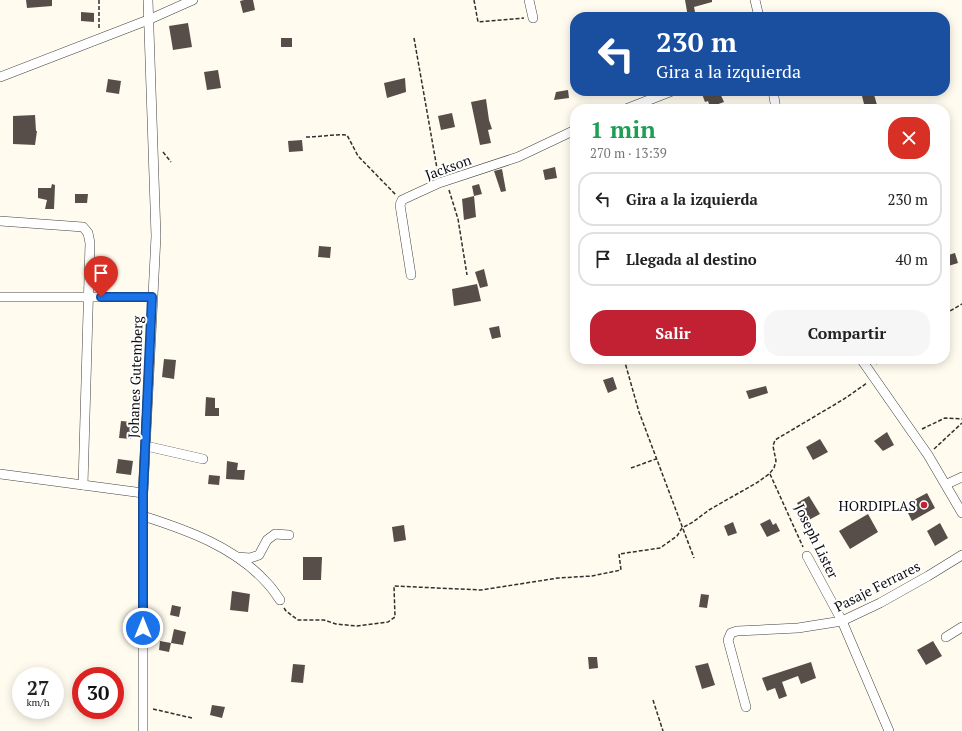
<!DOCTYPE html>
<html lang="es">
<meta charset="utf-8">
<style>
body{margin:0;font-family:"PT Serif",serif;background:#f6f6f6;color:#222;height:100vh;display:flex;flex-direction:column;font-size:15px;white-space:nowrap}
*{box-sizing:border-box;margin:0}
p{font-size:13px;color:#767676}
.icon{flex:none;width:22px;height:22px;fill:none;stroke:currentColor;stroke-width:2;stroke-linecap:round;stroke-linejoin:round}
.map{position:relative;flex:1;overflow:hidden}
.details{position:absolute;left:570px;top:104px;width:380px;height:260px;display:flex;flex-direction:column;background:#fff;border-radius:16px;box-shadow:0 2px 10px #0003}
.details>*{flex:none}
.hud{position:absolute;left:570px;top:12px;width:380px;height:84px;border-radius:16px;box-shadow:0 2px 10px #0003;background:#1a4fa0;color:#fff;overflow:hidden}
.speed{position:absolute;left:12px;top:667px;display:flex;gap:8px;font-size:20px;font-weight:700;text-align:center}
.speed>*{display:grid;place-content:center;width:52px;height:52px;border-radius:50%;background:#fff;box-shadow:0 2px 10px #0003;line-height:1}
.speed small{font-size:10px;font-weight:400}
.speed .limit{border:6px solid #d22;background:#fff;color:#111}
.pin{position:absolute;display:grid;place-items:center;width:34px;height:34px;color:#fff;margin:-41px -17px;border-radius:50% 50% 50% 0;rotate:-45deg;box-shadow:0 0 4px #0007}
.pin .icon{rotate:45deg}
.me{position:absolute;width:44px;margin:-22px;rotate:0deg;stroke-linejoin:round;filter:drop-shadow(0 0 3px #0008)}
.turn{display:flex;align-items:center;gap:14px;height:84px;padding:0 20px;font-size:18px}
.turn .icon{width:52px;height:52px;stroke-width:2.5}
.turn b{display:block;font-size:28px;line-height:34px}
.round{display:grid;place-items:center;flex:none;width:42px;height:42px;border-radius:16px;background:#f6f6f6}
.head{display:flex;align-items:center;justify-content:space-between;height:68px;padding:0 20px}
h1{font-size:24px;font-weight:800;line-height:30px;color:#1e9e55}
.primary-button{display:flex;gap:8px;margin-top:auto;padding:8px 20px}
.primary-button a{flex:1;height:46px;border-radius:16px;background:#c22133;color:#fff;font-size:16px;font-weight:800;line-height:46px;text-align:center}
.primary-button a+a{background:#f6f6f6;color:#222}
ul{padding:0;list-style:none}
li{display:flex;align-items:center;gap:12px;height:54px;margin:0 8px 6px;padding:0 12px;border:2px solid #e0e0e0;border-radius:16px}
li div{flex:1}
li b{display:block;font-size:15px}
li em{font-style:normal}
.map>svg:first-child{display:block}
.building{fill:#574e4a}
.lines{fill:none;stroke-linecap:round;stroke-linejoin:round}
.minor-casing{stroke:#414141;stroke-width:10}
.path{stroke:#303030;stroke-width:1.5;stroke-dasharray:4 2;stroke-linecap:butt}
.minor{stroke:#fff;stroke-width:9}
.route-casing{stroke:#114b97;stroke-width:10}
.route{stroke:#1a73e8;stroke-width:7}
.poi-dot{fill:#c22133;stroke:#fff;stroke-width:1.5}
.labels{text-anchor:middle;dominant-baseline:central;stroke-width:4;stroke-linejoin:round;paint-order:stroke}
.street-label{font-size:14px;fill:#0e0e0e;stroke:#fff}
.poi-label{font-size:14px;fill:#0e0e0e;stroke:#fff;text-anchor:end}
</style>
<div class="map">
<svg width="962" height="731" viewBox="0 0 962 731">
<rect width="100%" height="100%" fill="#fffbee"/>
<g class="building">
<path d="M 26,0 L 52,0 L 52,6 L 27,8 Z"/>
<path d="M 244,0 L 253,0 L 255,10 L 243,13 L 240,1 Z"/>
<path d="M 685,0 L 712,0 L 712,2 L 694,7 L 696,17 L 688,17 Z"/>
<path d="M 81,12 L 94,13 L 94,22 L 81,21 Z"/>
<path d="M 188,23 L 192,47 L 173,50 L 169,26 Z"/>
<rect x="281" y="38" width="11" height="9"/>
<path d="M 218,70 L 221,88 L 207,90 L 204,72 Z"/>
<path d="M 405,78 L 406,92 L 387,98 L 384,83 Z"/>
<path d="M 108,79 L 121,81 L 119,94 L 106,92 Z"/>
<path d="M 568,90 L 569,98 L 554,100 L 556,92 Z"/>
<path d="M 710,91 L 719,91 L 724,102 L 710,107 L 708,101 L 705,102 L 702,94 Z"/>
<path d="M 866,91 L 873,91 L 877,105 L 865,108 L 861,92 Z"/>
<path d="M 486,99 L 489,120 L 492,129 L 488,130 L 491,143 L 480,145 L 471,102 Z"/>
<path d="M 452,113 L 455,127 L 441,130 L 438,116 Z"/>
<path d="M 35,115 L 36,131 L 37,131 L 35,145 L 13,144 L 13,116 Z"/>
<path d="M 302,140 L 303,151 L 289,152 L 288,141 Z"/>
<path d="M 555,167 L 557,178 L 545,180 L 543,170 Z"/>
<path d="M 502,169 L 506,191 L 501,192 L 494,171 Z"/>
<path d="M 52,184 L 55,185 L 54,209 L 45,209 L 47,200 L 38,198 L 38,188 L 51,188 Z"/>
<path d="M 479,184 L 482,194 L 474,196 L 472,186 Z"/>
<path d="M 75,194 L 88,194 L 87,203 L 75,203 Z"/>
<path d="M 474,196 L 476,217 L 464,220 L 462,199 Z"/>
<path d="M 319,246 L 331,247 L 330,258 L 318,257 Z"/>
<path d="M 955,253 L 958,263 L 945,267 L 945,256 Z"/>
<path d="M 484,269 L 488,286 L 480,288 L 475,272 Z"/>
<path d="M 477,284 L 481,301 L 454,306 L 452,289 Z"/>
<path d="M 499,326 L 501,337 L 492,339 L 489,328 Z"/>
<path d="M 164,359 L 176,360 L 174,379 L 162,377 Z"/>
<path d="M 613,377 L 617,389 L 608,393 L 603,380 Z"/>
<path d="M 766,386 L 768,393 L 749,399 L 746,391 Z"/>
<path d="M 206,397 L 215,398 L 215,408 L 219,408 L 219,416 L 205,416 Z"/>
<path d="M 121,421 L 133,422 L 131,439 L 119,438 Z"/>
<path d="M 887,432 L 894,445 L 883,451 L 874,441 Z"/>
<path d="M 820,439 L 828,452 L 813,460 L 806,447 Z"/>
<path d="M 118,459 L 133,461 L 131,475 L 116,473 Z"/>
<path d="M 227,461 L 238,463 L 237,470 L 245,470 L 244,480 L 226,479 Z"/>
<path d="M 209,475 L 220,476 L 219,485 L 208,484 Z"/>
<path d="M 927,493 L 935,508 L 912,521 L 908,513 L 916,509 L 912,501 Z"/>
<path d="M 809,496 L 820,514 L 807,521 L 797,503 Z"/>
<path d="M 868,514 L 878,532 L 850,549 L 839,531 Z"/>
<path d="M 770,519 L 773,525 L 776,523 L 780,531 L 767,537 L 760,524 Z"/>
<path d="M 733,522 L 737,533 L 728,536 L 724,526 Z"/>
<path d="M 940,523 L 948,538 L 935,546 L 927,531 Z"/>
<path d="M 404,525 L 406,540 L 394,542 L 392,527 Z"/>
<path d="M 303,557 L 322,557 L 321,580 L 303,580 Z"/>
<path d="M 232,591 L 250,594 L 248,612 L 230,610 Z"/>
<path d="M 701,594 L 709,595 L 707,608 L 699,607 Z"/>
<path d="M 172,605 L 181,607 L 179,617 L 170,615 Z"/>
<path d="M 174,629 L 186,632 L 183,645 L 171,643 Z"/>
<path d="M 160,641 L 171,643 L 169,652 L 159,650 Z"/>
<path d="M 933,641 L 942,656 L 926,665 L 917,650 Z"/>
<path d="M 588,657 L 597,657 L 598,668 L 589,669 Z"/>
<path d="M 811,662 L 816,678 L 801,684 L 798,676 L 782,682 L 787,696 L 779,699 L 775,688 L 767,691 L 762,678 Z"/>
<path d="M 708,663 L 715,685 L 702,689 L 695,666 Z"/>
<path d="M 293,664 L 305,665 L 303,683 L 291,682 Z"/>
<path d="M 212,705 L 225,707 L 222,718 L 210,715 Z"/>
</g>
<g class="lines">
<defs>
<g id="minor">
<path d="M 529,0 L 533,18"/>
<path d="M 755,0 L 759,17"/>
<path d="M 0,77 L 148,20 L 193,0"/>
<path d="M 773,91 L 776,109"/>
<path d="M 626,109 L 672,91"/>
<path d="M 0,221 L 83,227 L 88,233 L 90,243 L 83,485"/>
<path d="M 411,275 L 400,205 L 402,200 L 439,183 L 518,157 L 575,130"/>
<path d="M 0,297 L 152,297"/>
<path d="M 861,359 L 928,455 L 962,513"/>
<path d="M 146,446 L 203,459"/>
<path d="M 0,474 L 143,493"/>
<path d="M 947,484 L 962,477"/>
<path d="M 143,516 C 187,530 235,547 267,583 C 272,588 276,594 280,600"/>
<path d="M 807,556 L 842,621 L 889,731"/>
<path d="M 237,557 L 250,558 L 259,555 L 267,540 L 275,534 L 289,535"/>
<path d="M 946,637 L 962,627"/>
<path d="M 746,707 L 728,640 L 731,633 L 737,631 L 798,628 L 842,621 L 880,603 L 928,576 L 962,555"/>
<path d="M 143,731 L 143,493 L 156,236 L 148,0"/>
</g>
</defs>
<use href="#minor" class="minor-casing"/>
<g class="path">
<path d="M 99,0 L 99,29"/>
<path d="M 474,0 L 478,22 L 524,18"/>
<path d="M 414,38 L 438,174"/>
<path d="M 306,137 C 320,137 334,134 347,135 L 358,156 L 396,195"/>
<path d="M 163,152 L 171,162"/>
<path d="M 449,190 L 458,219 L 467,275"/>
<path d="M 945,314 L 962,304"/>
<path d="M 624,359 L 639,412 L 694,558"/>
<path d="M 876,364 L 883,359"/>
<path d="M 922,429 L 945,418 L 962,419"/>
<path d="M 934,449 L 962,423"/>
<path d="M 631,468 L 656,459"/>
<path d="M 770,474 L 803,547"/>
<path d="M 284,608 L 286,611 L 298,620 L 324,620 L 336,624 L 357,626 L 388,622 L 395,617 L 394,586 L 481,590 L 558,578 L 592,576 L 621,570 L 619,554 L 660,548 L 677,536 L 682,528 L 693,522 L 709,510 L 758,482 L 769,474 L 774,468 L 776,461 L 773,446 L 775,440 L 844,399 L 867,383"/>
<path d="M 653,700 L 663,731"/>
<path d="M 153,709 L 192,718"/>
</g>
<use href="#minor" class="minor"/>
</g>
<g class="lines">
<defs>
<path id="route" d="M 101,297 L 152,297 L 143,493 L 143,628"/>
</defs>
<use href="#route" class="route-casing"/>
<use href="#route" class="route"/>
</g>
<circle class="poi-dot" cx="924" cy="505" r="4"/>
<g class="labels">
<g class="street-label">
<text transform="translate(448 167) rotate(-20)">Jackson</text>
<text transform="translate(135 377) rotate(-88)">Johanes Gutemberg</text>
<text transform="translate(817 541) rotate(64)">Joseph Lister</text>
<text transform="translate(877 586) rotate(-27)">Pasaje Ferrares</text>
</g>
<g class="poi-label">
<text x="916" y="505">HORDIPLAS</text>
</g>
</g>
</svg>
<div class="speed"><div>27<small>km/h</small></div><div class="limit">30</div></div>
<div class="pin" style="left:101px;top:297px;background:#d93025"><svg class="icon" aria-label="arrive" viewBox="0 0 24 24"><path d="M6 21V4h12l-3 4 3 4H6"/></svg></div>
<svg class="me" style="left:143px;top:628px" viewBox="-20 -20 40 40"><circle r="17" fill="#1a73e8" stroke="#fff" stroke-width="3"/><path d="M0-11L8 9 0 5-8 9z" fill="#fff"/></svg>
<div class="hud">
<div class="turn"><svg class="icon" aria-label="left" viewBox="0 0 24 24"><path d="M17 20v-9H6M10 6l-5 5 5 5"/></svg><div><b>230 m</b>Gira a la izquierda</div></div>
</div>
<section class="details">
<div class="head"><div><h1>1 min</h1><p>270 m · 13:39</p></div><a class="round" style="background:#d93025;color:#fff"><svg class="icon" aria-label="close" viewBox="0 0 24 24"><path d="M6 6l12 12M18 6L6 18"/></svg></a></div>
<ul>
<li><svg class="icon" aria-label="left" viewBox="0 0 24 24"><path d="M17 20v-9H6M10 6l-5 5 5 5"/></svg><div><b>Gira a la izquierda</b></div><em>230 m</em></li>
<li><svg class="icon" aria-label="arrive" viewBox="0 0 24 24"><path d="M6 21V4h12l-3 4 3 4H6"/></svg><div><b>Llegada al destino</b></div><em>40 m</em></li>
</ul>
<div class="primary-button"><a>Salir</a><a>Compartir</a></div>
</section>
</div>
